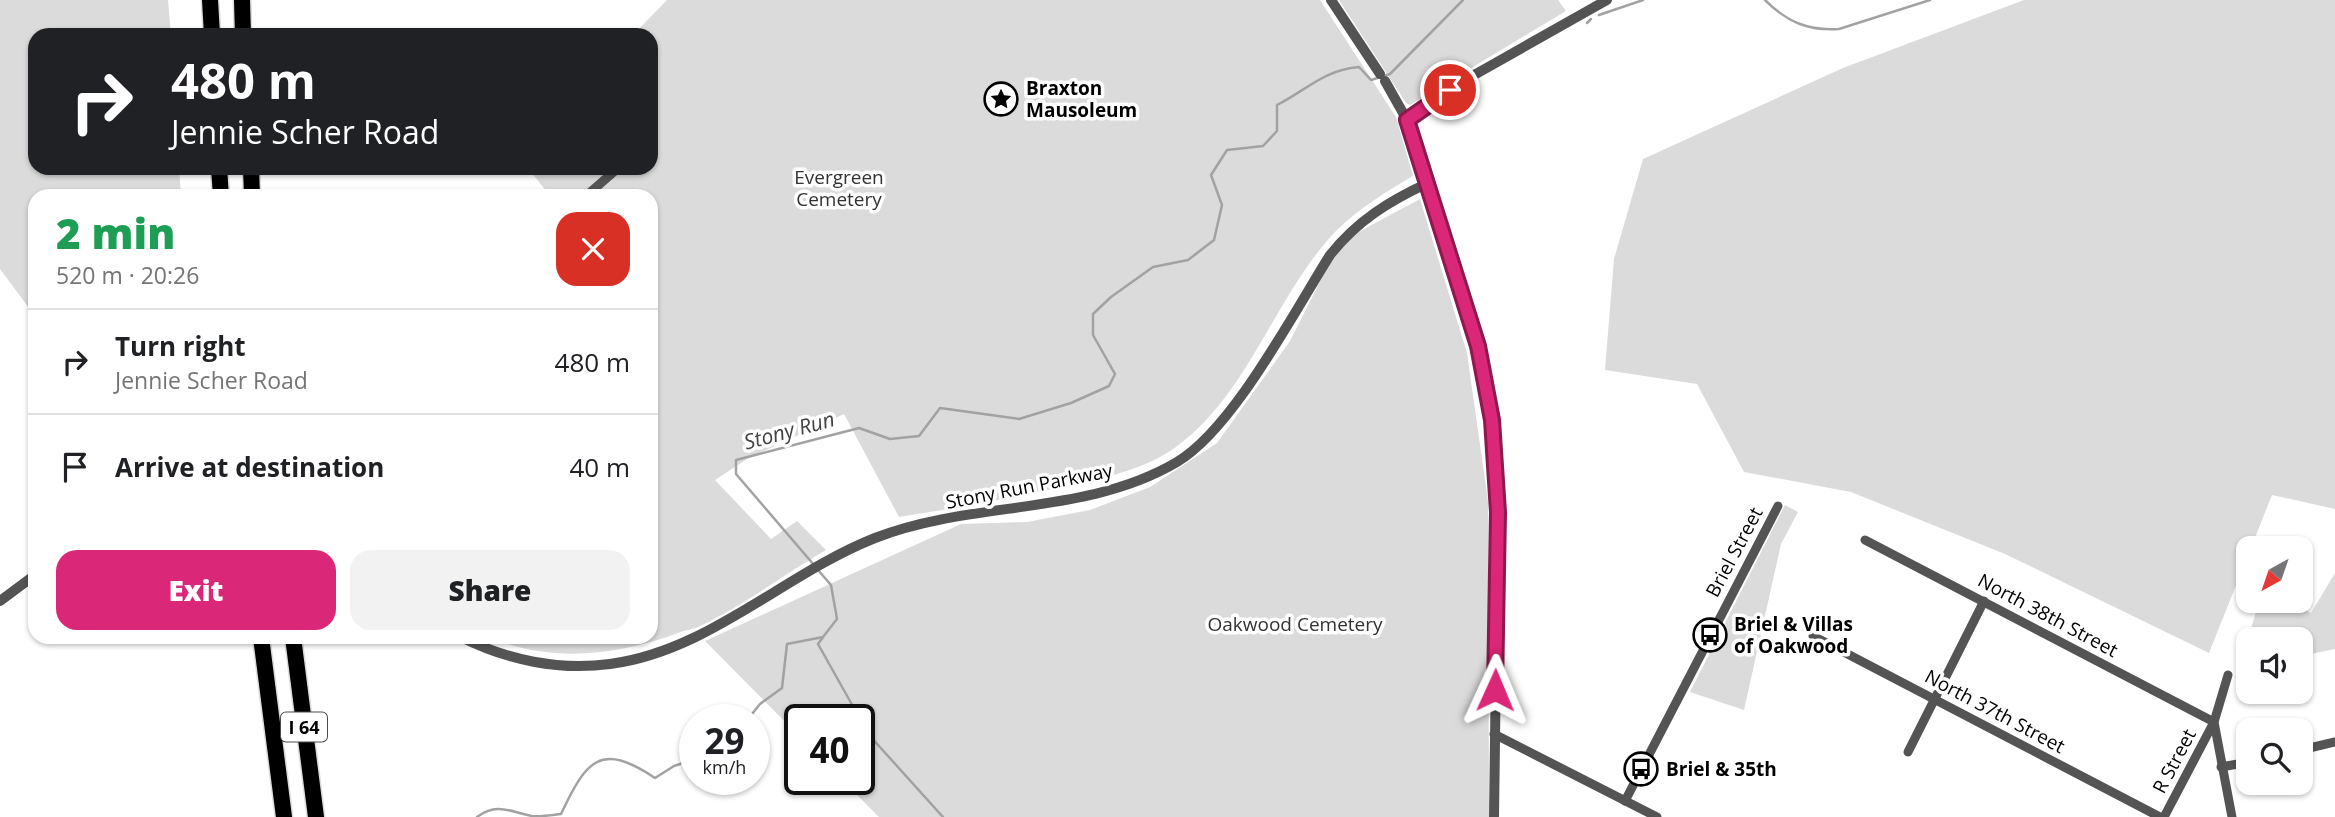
<!DOCTYPE html>
<meta charset="utf-8">
<style>
body{margin:0;font-family:"Open Sans",sans-serif;background:#f2f2f2;color:#202124;height:100vh;display:flex;flex-direction:column;font-size:26px;white-space:nowrap}
*{box-sizing:border-box;margin:0}
p{font-size:23px;color:#757577}
.icon{flex:none;width:38px;height:38px;fill:none;stroke:currentColor;stroke-width:2;stroke-linecap:round;stroke-linejoin:round}
.map{position:relative;flex:1;overflow:hidden}
.side{position:absolute;left:28px;top:189px;width:630px;height:455px;display:flex;flex-direction:column;background:#fff;border-radius:21px;box-shadow:0 2px 5px #0004}
.side>*{flex:none}
.guide{position:absolute;left:28px;top:28px;width:630px;height:147px;border-radius:21px;box-shadow:0 2px 5px #0004;background:#202124;color:#fff;overflow:hidden}
.needle{width:46px;rotate:220deg}
.tools{position:absolute;left:2236px;top:536px;display:grid;gap:14px}
.tools a{display:grid;place-items:center;width:77px;height:77px;border-radius:14px;background:#fff;box-shadow:0 2px 5px #0004;font-size:35px}
.speed{position:absolute;left:679px;top:704px;display:flex;gap:14px;font-size:35px;font-weight:700;text-align:center}
.speed>*{display:grid;place-content:center;width:91px;height:91px;border-radius:50%;background:#fff;box-shadow:0 2px 5px #0004;line-height:1}
.speed small{font-size:18px;font-weight:400}
.speed .limit{border:4px solid #111;border-radius:10px;background:#fff;color:#111}
.pin{position:absolute;display:grid;place-items:center;width:60px;height:60px;color:#fff;margin:-30px;border:4px solid #fff;border-radius:50%;box-shadow:0 2px 7px #0007}
.me{position:absolute;width:77px;margin:-38px;rotate:1deg;stroke-linejoin:round;filter:drop-shadow(0 0 5px #0008)}
.turn{display:flex;align-items:center;gap:24px;height:147px;padding:0 28px;font-size:32px}
.turn .icon{width:91px;height:91px;stroke-width:2.5}
.turn b{display:block;font-size:49px;line-height:60px}
.round{display:grid;place-items:center;flex:none;width:74px;height:74px;border-radius:21px;background:#f2f2f2}
.head{display:flex;align-items:center;justify-content:space-between;height:119px;padding:0 28px}
h1{font-size:42px;font-weight:800;line-height:52px;color:#1e9e55}
.primary-button{display:flex;gap:14px;margin-top:auto;padding:14px 28px}
.primary-button a{flex:1;height:80px;border-radius:21px;background:#db2777;color:#fff;font-size:28px;font-weight:800;line-height:80px;text-align:center}
.primary-button a+a{background:#f2f2f2;color:#202124}
ul{padding:0;list-style:none}
li{display:flex;align-items:center;gap:21px;height:105px;padding:0 28px;border-top:2px solid #e0e0e0}
li div{flex:1}
li b{display:block;font-size:26px}
li em{font-style:normal}
.map>svg:first-child{display:block}
.green{fill:#dbdbdb}
.lines{fill:none;stroke-linecap:round;stroke-linejoin:round}
.stream{stroke:#a2a2a2;stroke-width:2.5}
.motorway-casing{stroke:#dbdbdb;stroke-width:19}
.minor{stroke:#545454;stroke-width:9}
.tertiary{stroke:#545454;stroke-width:10}
.motorway{stroke:#000;stroke-width:16}
.route-casing{stroke:#8e194d;stroke-width:18}
.route{stroke:#db2777;stroke-width:12}
.labels{text-anchor:middle;dominant-baseline:central;stroke-width:7;stroke-linejoin:round;paint-order:stroke}
.shield{fill:#fff;stroke:#4c4c4c;stroke-width:2}
.shield-label{font-size:18px;font-weight:bold;fill:#000}
.poi-label{font-size:19px;font-weight:bold;fill:#000;stroke:#fff;text-anchor:start}
.park-label{font-size:19px;fill:#323232;stroke:#fff}
.street-label{font-size:19px;fill:#000;stroke:#fff}
.water-label{font-size:21px;font-style:italic;fill:#434343;stroke:#fff}
</style>
<div class="map">
<svg width="2335" height="817" viewBox="0 0 2335 817">
<rect width="100%" height="100%" fill="#fff"/>
<g class="green">
<path d="M 0,0 L 168,0 L 171,35 L 35,35 L 35,168 L 179,168 L 181,196 L 35,196 L 35,316 L 0,269 Z"/>
<path d="M 667,0 L 1320,0 L 1396,117 L 1413,176 C 1386,192 1359,208 1336,231 C 1274,296 1250,393 1176,447 C 1146,469 1107,477 1072,485 C 1014,498 957,508 899,517 L 844,414 L 747,459 L 715,480 L 771,539 L 797,521 L 826,550 C 783,575 743,606 698,627 C 692,630 684,630 678,633 C 619,655 549,664 490,637 L 651,637 L 651,196 L 550,196 L 528,168 L 651,168 L 651,35 L 633,35 Z"/>
<path d="M 1339,0 L 1558,0 L 1566,11 L 1410,105 L 1406,103 Z"/>
<path d="M 2024,0 L 2335,0 L 2335,509 L 2272,495 L 2209,653 L 2005,554 L 1851,492 L 1744,472 L 1697,384 L 1605,370 L 1614,259 L 1643,159 L 1843,68 Z"/>
<path d="M 1420,199 L 1467,353 L 1488,501 L 1489,817 L 879,817 L 841,779 L 859,779 L 859,719 L 800,719 L 800,737 L 705,641 L 961,524 L 1027,522 L 1090,510 L 1150,487 L 1217,443 L 1290,341 L 1340,242 Z"/>
<path d="M 1785,505 L 1798,512 L 1781,544 L 1744,710 L 1690,692 Z"/>
<path d="M 2335,573 L 2335,649 L 2301,656 L 2301,639 L 2249,639 L 2249,666 L 2240,668 L 2257,608 L 2261,600 L 2290,600 L 2311,613 Z"/>
</g>
<g class="lines">
<g class="stream">
<path d="M 1765,0 C 1787,22 1808,31 1839,29 L 1930,0"/>
<path d="M 1599,15 L 1643,0"/>
<path d="M 1587,23 L 1591,19"/>
<path d="M 814,565 L 736,474 L 736,460 L 859,428 L 890,439 L 919,436 L 940,408 L 1019,419 L 1071,403 L 1109,386 L 1115,374 L 1093,335 L 1093,314 L 1111,297 L 1153,267 L 1188,260 L 1214,240 L 1222,205 L 1211,175 L 1227,150 L 1263,146 L 1277,131 L 1277,105 C 1308,89 1324,70 1359,67 L 1371,80 L 1390,74 L 1463,0"/>
<path d="M 823,637 L 818,644 L 869,735 L 943,817"/>
<path d="M 748,719 L 760,704 L 782,688 L 787,644 L 823,637 L 837,619 L 831,585 L 818,570"/>
<path d="M 477,817 C 497,802 511,812 532,816 C 541,817 552,815 561,814 C 586,761 600,741 655,778 L 674,766 L 695,759"/>
</g>
<defs>
<g id="motorway">
<path d="M 210,0 L 212,35"/>
<path d="M 242,0 L 243,35"/>
<path d="M 219,168 L 221,196"/>
<path d="M 251,168 L 252,196"/>
<path d="M 261,637 L 284,817"/>
<path d="M 293,637 L 316,817"/>
</g>
</defs>
<use href="#motorway" class="motorway-casing"/>
<g class="minor">
<path d="M 586,196 L 617,169"/>
<path d="M 1865,540 L 2214,722 L 2164,817"/>
<path d="M 1813,636 L 2160,817"/>
<path d="M 2228,675 L 2214,722 L 2232,817"/>
<path d="M 1494,734 L 1657,817"/>
<path d="M 2301,750 L 2335,742"/>
<path d="M 1908,752 L 1984,601"/>
<path d="M 2221,767 L 2249,762"/>
<path d="M 1625,801 L 1778,506"/>
</g>
<g class="tertiary">
<path d="M 1331,0 L 1380,74"/>
<path d="M 1385,81 L 1407,120 L 1428,183 L 1478,346 L 1492,420 L 1498,512 L 1494,817"/>
<path d="M 1407,120 L 1467,79 L 1607,0"/>
<path d="M 0,601 L 35,575"/>
<path d="M 461,637 C 507,660 559,671 610,664 C 709,651 784,574 875,538 C 972,500 1086,516 1177,462 C 1233,429 1294,312 1330,255 C 1357,221 1389,201 1428,183"/>
</g>
<use href="#motorway" class="motorway"/>
</g>
<g class="lines">
<defs>
<path id="route" d="M 1450,90 L 1407,120 L 1478,346 L 1492,420 L 1498,512 L 1495,690"/>
</defs>
<use href="#route" class="route-casing"/>
<use href="#route" class="route"/>
</g>
<defs>
<symbol id="sight-ring" viewBox="-11 -11 22 22"><circle r="9.5" fill="#fff" stroke="#000" stroke-width="1.5"/><path d="M0-6L1.8-2.2L6-1.7L2.9 1.2L3.7 5.4L0 3.3L-3.7 5.4L-2.9 1.2L-6-1.7L-1.8-2.2Z" fill="#000"/></symbol>
<symbol id="bus-ring" viewBox="-11 -11 22 22"><circle r="9.5" fill="#fff" stroke="#000" stroke-width="1.5"/><path d="M-5-6H5V4H4V6H2V4H-2V6H-4V4H-5ZM-3.5-4V0h7V-4ZM-3.5 1.2v1.5H-2V1.2ZM2 1.2v1.5H3.5V1.2Z" fill="#000"/></symbol>
</defs>
<g fill-rule="evenodd">
<use href="#sight-ring" x="982" y="80" width="38" height="38"/>
<use href="#bus-ring" x="1691" y="616" width="38" height="38"/>
<use href="#bus-ring" x="1622" y="750" width="38" height="38"/>
</g>
<g class="labels">
<rect class="shield" x="281" y="712.5" width="46" height="29" rx="5"/>
<g class="shield-label">
<text x="304" y="727">I 64</text>
</g>
<g class="poi-label">
<text x="1026" y="88">Braxton<tspan x="1026" dy="22">Mausoleum</tspan></text>
<text x="1734" y="624">Briel &amp; Villas<tspan x="1734" dy="22">of Oakwood</tspan></text>
<text x="1666" y="769">Briel &amp; 35th</text>
</g>
<g class="park-label">
<text x="839" y="177">Evergreen<tspan x="839" dy="22">Cemetery</tspan></text>
<text x="1295" y="624">Oakwood Cemetery</text>
</g>
<g class="street-label">
<text transform="translate(1029 486) rotate(-11)">Stony Run Parkway</text>
<text transform="translate(1734 552) rotate(-62)">Briel Street</text>
<text transform="translate(2048 615) rotate(28)">North 38th Street</text>
<text transform="translate(1995 711) rotate(28)">North 37th Street</text>
<text transform="translate(2174 761) rotate(-62)">R Street</text>
</g>
<g class="water-label">
<text transform="translate(789 430) rotate(-15)">Stony Run</text>
</g>
</g>
</svg>
<div class="tools">
<a><svg class="needle" viewBox="-14 -14 28 28"><path d="M0-13l5 13h-10z" fill="#e53935"/><path d="M0 13l5-13h-10z" fill="#757577"/></svg></a>
<a><svg class="icon" aria-label="sound" viewBox="0 0 24 24"><path d="M4 9h4l5-4v14l-5-4H4zM17 9q2 3 0 6"/></svg></a>
<a><svg class="icon" aria-label="search" viewBox="0 0 24 24"><circle cx="10" cy="10" r="6"/><path d="M15 15l6 6"/></svg></a>
</div>
<div class="speed"><div>29<small>km/h</small></div><div class="limit">40</div></div>
<div class="pin" style="left:1450px;top:90px;background:#d93025"><svg class="icon" aria-label="arrive" viewBox="0 0 24 24"><path d="M6 21V4h12l-3 4 3 4H6"/></svg></div>
<svg class="me" style="left:1495px;top:690px" viewBox="-20 -20 40 40"><path d="M0-17L14 15 0 8-14 15z" fill="#db2777" stroke="#fff" stroke-width="4"/></svg>
<div class="guide">
<div class="turn"><svg class="icon" aria-label="right" viewBox="0 0 24 24"><path d="M7 20v-9h11M14 6l5 5-5 5"/></svg><div><b>480 m</b>Jennie Scher Road</div></div>
</div>
<section class="side">
<div class="head"><div><h1>2 min</h1><p>520 m · 20:26</p></div><a class="round" style="background:#d93025;color:#fff"><svg class="icon" aria-label="close" viewBox="0 0 24 24"><path d="M6 6l12 12M18 6L6 18"/></svg></a></div>
<ul>
<li><svg class="icon" aria-label="right" viewBox="0 0 24 24"><path d="M7 20v-9h11M14 6l5 5-5 5"/></svg><div><b>Turn right</b><p>Jennie Scher Road</p></div><em>480 m</em></li>
<li><svg class="icon" aria-label="arrive" viewBox="0 0 24 24"><path d="M6 21V4h12l-3 4 3 4H6"/></svg><div><b>Arrive at destination</b></div><em>40 m</em></li>
</ul>
<div class="primary-button"><a>Exit</a><a>Share</a></div>
</section>
</div>
